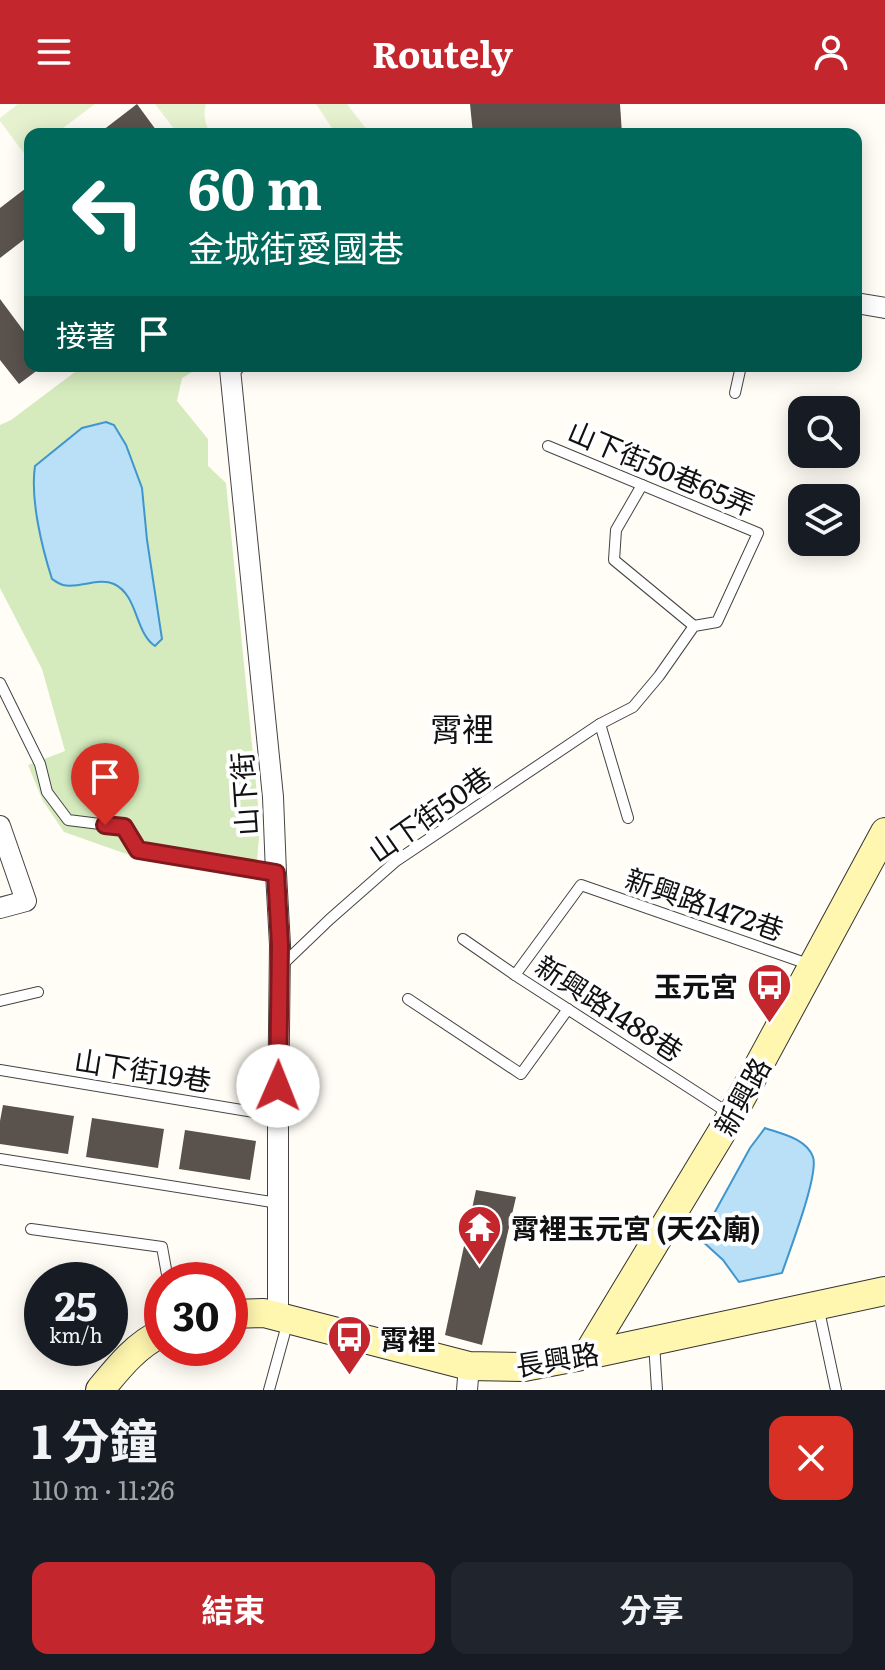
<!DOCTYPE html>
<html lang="zh-TW">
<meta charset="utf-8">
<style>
body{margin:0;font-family:Literata,"Noto Sans TC",serif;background:#20242c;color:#f1f3f6;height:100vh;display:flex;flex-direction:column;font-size:30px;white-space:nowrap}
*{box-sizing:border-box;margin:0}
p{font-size:26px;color:#9ea1a6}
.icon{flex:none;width:44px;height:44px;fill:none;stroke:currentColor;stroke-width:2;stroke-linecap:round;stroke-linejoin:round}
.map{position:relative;height:1286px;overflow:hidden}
.panel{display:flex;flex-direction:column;background:#171b24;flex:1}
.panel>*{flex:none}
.top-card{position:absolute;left:24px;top:24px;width:838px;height:244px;border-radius:16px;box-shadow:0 4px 20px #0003;background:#00695c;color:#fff;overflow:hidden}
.tools{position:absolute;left:788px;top:292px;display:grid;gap:16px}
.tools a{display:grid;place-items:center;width:72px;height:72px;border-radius:16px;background:#171b24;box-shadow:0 4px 20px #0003;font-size:40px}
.speed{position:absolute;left:24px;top:1158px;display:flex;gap:16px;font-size:40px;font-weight:700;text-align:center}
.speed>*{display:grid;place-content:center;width:104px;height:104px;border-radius:50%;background:#171b24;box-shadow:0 4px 20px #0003;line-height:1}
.speed small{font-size:20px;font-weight:400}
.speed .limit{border:12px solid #d22;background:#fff;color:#111}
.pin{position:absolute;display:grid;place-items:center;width:68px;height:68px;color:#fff;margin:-82px -34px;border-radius:50% 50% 50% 0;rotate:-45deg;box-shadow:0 0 8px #0007}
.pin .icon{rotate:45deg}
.me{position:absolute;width:88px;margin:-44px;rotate:1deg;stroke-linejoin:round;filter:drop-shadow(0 0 6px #0008)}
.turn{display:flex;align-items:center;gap:28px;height:168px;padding:0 32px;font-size:36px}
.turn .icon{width:104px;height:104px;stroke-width:2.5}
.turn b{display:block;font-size:56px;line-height:68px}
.then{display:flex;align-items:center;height:76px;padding:0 32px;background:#0003;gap:16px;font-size:30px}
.round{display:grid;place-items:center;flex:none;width:84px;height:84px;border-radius:16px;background:#20242c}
.overview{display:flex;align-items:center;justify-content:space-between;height:136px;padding:0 32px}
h1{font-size:48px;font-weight:700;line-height:60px}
.button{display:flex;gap:16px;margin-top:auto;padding:16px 32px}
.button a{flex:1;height:92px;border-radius:16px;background:#c4262e;color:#fff;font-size:32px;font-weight:700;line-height:92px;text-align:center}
.button a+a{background:#20242c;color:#f1f3f6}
header{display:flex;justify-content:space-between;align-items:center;height:104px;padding:0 32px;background:#c4262e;color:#fff;font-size:36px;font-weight:700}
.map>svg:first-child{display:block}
.green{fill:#d5ebbd}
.pitch{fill:#e6f2cf}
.water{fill:#b9e0f7;stroke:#3f96cf;stroke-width:2}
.building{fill:#5a524d}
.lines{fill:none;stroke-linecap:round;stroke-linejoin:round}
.lane-casing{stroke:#444;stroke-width:12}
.street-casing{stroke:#444;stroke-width:22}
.secondary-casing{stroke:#333;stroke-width:30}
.lane{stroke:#fff;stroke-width:10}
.street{stroke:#fff;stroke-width:20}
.secondary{stroke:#fff6b0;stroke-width:28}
.route-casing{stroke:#7f191e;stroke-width:20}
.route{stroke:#c4262e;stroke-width:14}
.labels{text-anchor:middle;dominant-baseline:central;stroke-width:8;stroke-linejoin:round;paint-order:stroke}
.street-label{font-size:28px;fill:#111;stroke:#fff}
.poi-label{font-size:28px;font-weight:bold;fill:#111;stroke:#fff;text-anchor:start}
.quarter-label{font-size:32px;fill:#111;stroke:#fff}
</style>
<header><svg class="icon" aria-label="menu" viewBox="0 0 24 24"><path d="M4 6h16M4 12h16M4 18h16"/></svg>Routely<svg class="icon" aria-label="person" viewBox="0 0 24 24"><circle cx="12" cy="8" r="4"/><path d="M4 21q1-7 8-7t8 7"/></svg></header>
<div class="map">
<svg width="885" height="1286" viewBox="0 0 885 1286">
<rect width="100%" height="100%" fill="#fffdf5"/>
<path class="green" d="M 83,262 L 202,262 L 182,274 L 177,297 L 208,335 L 208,362 L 226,379 L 260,721 L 256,769 L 135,753 L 64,728 L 43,697 L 28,661 L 65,647 L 42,565 L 0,484 L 0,321 L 11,316 Z"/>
<g class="pitch">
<path d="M 18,0 L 95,0 L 55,30 L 30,30 L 30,49 L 26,52 L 0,17 L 0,14 Z"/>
<path d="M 155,0 L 206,0 C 203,9 205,22 211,30 L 178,30 Z"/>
<path d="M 316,0 L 347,0 L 370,30 L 336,30 Z"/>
</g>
<g class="water">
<path d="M 106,318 L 114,321 L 126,341 L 142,384 L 147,436 L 162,535 L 155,542 C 135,529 138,491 114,480 C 98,473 79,485 63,481 C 59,480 55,477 52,475 C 42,444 30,395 35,362 L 82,324 Z"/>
<path d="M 765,1024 C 781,1030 806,1034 813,1053 C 819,1071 789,1148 782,1169 L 739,1178 L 723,1156 L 700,1135 L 750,1044 Z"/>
</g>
<g class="building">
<path d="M 137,0 L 159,30 L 98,30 Z"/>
<path d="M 470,0 L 620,0 L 622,30 L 473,30 Z"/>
<path d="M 30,81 L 30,131 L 0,154 L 0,104 Z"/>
<path d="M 0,195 L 26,230 L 30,227 L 30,262 L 43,262 L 19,280 L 0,256 Z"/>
<path d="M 3,1001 L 74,1012 L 68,1050 L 0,1040 L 0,1017 Z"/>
<path d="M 92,1014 L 164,1025 L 158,1064 L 86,1053 Z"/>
<path d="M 185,1026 L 256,1037 L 250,1076 L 179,1065 Z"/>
<path d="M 476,1086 L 516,1093 L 482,1241 L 445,1231 Z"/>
</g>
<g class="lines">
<defs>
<g id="lane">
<path d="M 735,289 L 741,262"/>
<path d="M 642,381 L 616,426 L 614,456 L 694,522"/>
<path d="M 0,579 L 40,660 L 47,688 L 68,716 L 124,723 L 138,746 L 276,769"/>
<path d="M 600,620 L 628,714"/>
<path d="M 463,835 L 515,871 L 730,1010"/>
<path d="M 281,862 L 330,815 L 396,757 L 600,620 L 633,603 L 659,572 L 694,522 L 717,518 L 758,429 L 548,342"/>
<path d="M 515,871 L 581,781 L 811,861"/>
<path d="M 408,895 L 521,970 L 568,905"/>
<path d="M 0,897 L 38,888"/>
<path d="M 0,966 L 278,1012"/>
<path d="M 0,1055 L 278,1099"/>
<path d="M 31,1125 L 162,1143 L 168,1176"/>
<path d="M 818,1202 L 836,1286"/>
<path d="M 654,1239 L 657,1286"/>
<path d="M 269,1286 L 288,1217"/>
</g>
<g id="street">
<path d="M 856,199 L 885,204"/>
<path d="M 234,262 L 230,265 L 273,693 L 276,769 L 280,841 L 278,1012 L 278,1213"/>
<path d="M 0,722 L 26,797 L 0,804"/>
<path d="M 467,1286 L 469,1262"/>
</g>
<g id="secondary">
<path d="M 230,1210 L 264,1209 L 469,1262 L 524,1263 L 587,1251 L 885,1187"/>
<path d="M 587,1251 L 732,1011 L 885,728"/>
<path d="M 100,1286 C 118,1264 136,1241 162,1229"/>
</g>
</defs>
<use href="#lane" class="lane-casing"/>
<use href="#street" class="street-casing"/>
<use href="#secondary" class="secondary-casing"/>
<use href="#lane" class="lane"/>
<use href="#street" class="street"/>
<use href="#secondary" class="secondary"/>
</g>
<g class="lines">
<defs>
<path id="route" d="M 105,721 L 124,723 L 138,746 L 276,769 L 280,841 L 278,982"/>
</defs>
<use href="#route" class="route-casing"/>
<use href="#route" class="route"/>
</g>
<defs>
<symbol id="bus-pin" viewBox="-11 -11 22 30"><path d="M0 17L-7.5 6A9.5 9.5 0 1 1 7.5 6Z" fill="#c4262e" stroke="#fff"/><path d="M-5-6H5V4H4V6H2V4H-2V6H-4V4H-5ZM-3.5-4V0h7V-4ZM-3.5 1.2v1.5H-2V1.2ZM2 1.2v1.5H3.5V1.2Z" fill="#fff"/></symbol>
<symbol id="temple-pin" viewBox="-11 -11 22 30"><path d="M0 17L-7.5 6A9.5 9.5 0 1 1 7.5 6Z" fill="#c4262e" stroke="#fff"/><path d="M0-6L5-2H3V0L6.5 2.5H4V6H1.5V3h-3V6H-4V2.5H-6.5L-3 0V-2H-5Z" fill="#fff"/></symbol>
</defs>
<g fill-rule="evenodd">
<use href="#bus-pin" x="744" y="856" width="51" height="69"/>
<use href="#temple-pin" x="454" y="1098" width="51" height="69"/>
<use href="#bus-pin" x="324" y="1208" width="51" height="69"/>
</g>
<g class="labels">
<g class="street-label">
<text transform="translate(662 363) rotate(23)">山下街50巷65弄</text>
<text transform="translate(243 690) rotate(-94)">山下街</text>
<text transform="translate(429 709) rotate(-35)">山下街50巷</text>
<text transform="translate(705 799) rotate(19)">新興路1472巷</text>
<text transform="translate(610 903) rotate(33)">新興路1488巷</text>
<text transform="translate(143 965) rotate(9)">山下街19巷</text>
<text transform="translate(741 992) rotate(-61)">新興路</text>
<text transform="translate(557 1254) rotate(-9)">長興路</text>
</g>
<g class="poi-label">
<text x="738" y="881" text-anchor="end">玉元宮</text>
<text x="511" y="1123">霄裡玉元宮 (天公廟)</text>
<text x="380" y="1234">霄裡</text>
</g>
<g class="quarter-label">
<text x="462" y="623">霄裡</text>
</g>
</g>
</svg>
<div class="tools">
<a><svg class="icon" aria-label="search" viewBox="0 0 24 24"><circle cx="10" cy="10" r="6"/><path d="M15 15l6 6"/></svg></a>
<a><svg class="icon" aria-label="layers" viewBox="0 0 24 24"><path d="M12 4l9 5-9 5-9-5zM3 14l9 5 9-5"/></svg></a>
</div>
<div class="speed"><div>25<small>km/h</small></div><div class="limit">30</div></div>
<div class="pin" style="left:105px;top:721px;background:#d93025"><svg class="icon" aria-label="arrive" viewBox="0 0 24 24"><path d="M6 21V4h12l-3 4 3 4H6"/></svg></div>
<svg class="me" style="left:278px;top:982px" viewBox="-20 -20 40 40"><circle r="19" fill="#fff"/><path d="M0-13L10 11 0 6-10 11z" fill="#c4262e"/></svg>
<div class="top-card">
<div class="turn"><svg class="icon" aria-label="left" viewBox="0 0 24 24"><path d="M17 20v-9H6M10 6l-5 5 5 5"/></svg><div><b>60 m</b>金城街愛國巷</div></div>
<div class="then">接著<svg class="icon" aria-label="arrive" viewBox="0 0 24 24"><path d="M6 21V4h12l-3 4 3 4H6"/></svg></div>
</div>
</div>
<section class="panel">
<div class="overview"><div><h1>1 分鐘</h1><p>110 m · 11:26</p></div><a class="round" style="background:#d93025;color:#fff"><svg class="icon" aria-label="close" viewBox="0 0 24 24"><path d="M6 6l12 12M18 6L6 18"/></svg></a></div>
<div class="button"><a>結束</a><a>分享</a></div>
</section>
